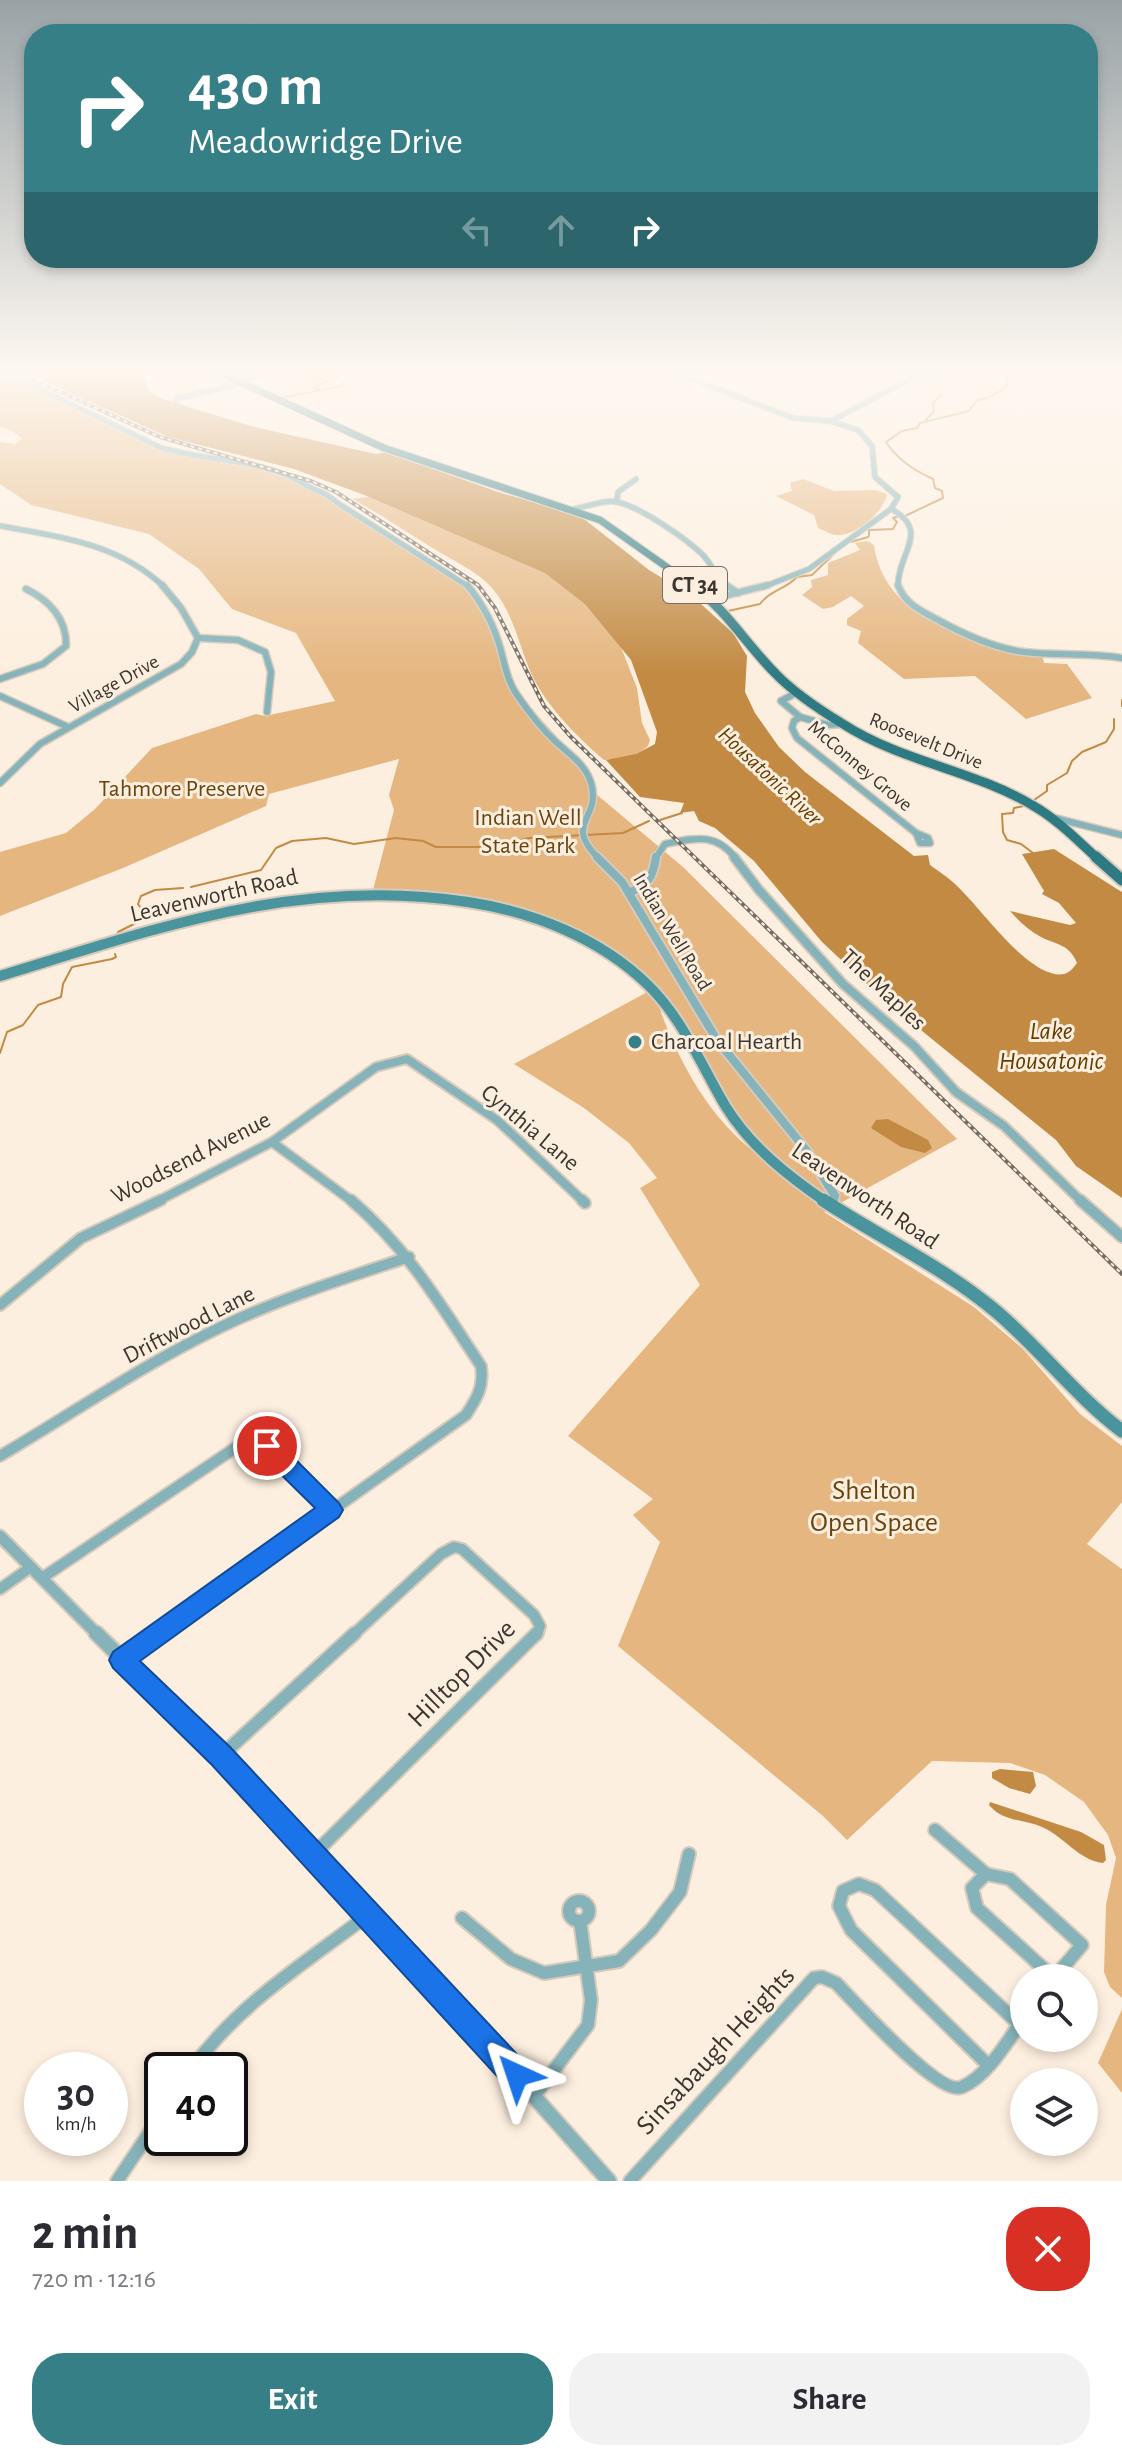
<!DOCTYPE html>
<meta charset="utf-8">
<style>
body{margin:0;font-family:"Alegreya Sans",sans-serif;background:#f2f2f3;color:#2b2b33;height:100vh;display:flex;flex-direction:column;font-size:30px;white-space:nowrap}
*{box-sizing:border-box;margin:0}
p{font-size:26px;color:#7c7c81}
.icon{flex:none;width:44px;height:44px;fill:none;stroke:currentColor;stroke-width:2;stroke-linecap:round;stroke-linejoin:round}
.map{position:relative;height:2181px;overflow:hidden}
.side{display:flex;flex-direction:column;background:#fff;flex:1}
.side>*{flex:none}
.banner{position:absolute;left:24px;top:24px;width:1074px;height:244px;border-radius:32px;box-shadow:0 4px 12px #0003;background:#377f87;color:#fff;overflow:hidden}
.fabs{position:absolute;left:1010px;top:1964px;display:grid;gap:16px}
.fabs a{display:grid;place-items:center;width:88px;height:88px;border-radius:50%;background:#fff;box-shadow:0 4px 12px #0003;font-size:40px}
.speed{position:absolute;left:24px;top:2052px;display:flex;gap:16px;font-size:40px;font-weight:700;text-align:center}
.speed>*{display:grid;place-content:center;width:104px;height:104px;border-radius:50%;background:#fff;box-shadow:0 4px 12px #0003;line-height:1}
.speed small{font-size:20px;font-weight:400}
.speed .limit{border:4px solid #111;border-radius:12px;background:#fff;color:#111}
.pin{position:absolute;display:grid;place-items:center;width:68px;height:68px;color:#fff;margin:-34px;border:4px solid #fff;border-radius:50%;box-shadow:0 2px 8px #0007}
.me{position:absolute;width:88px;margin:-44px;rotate:318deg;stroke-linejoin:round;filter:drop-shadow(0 0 6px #0008)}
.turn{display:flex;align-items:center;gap:28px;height:168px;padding:0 32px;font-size:36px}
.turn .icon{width:104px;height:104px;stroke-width:2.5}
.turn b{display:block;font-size:56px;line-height:68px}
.lanes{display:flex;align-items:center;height:76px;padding:0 32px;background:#0003;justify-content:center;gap:40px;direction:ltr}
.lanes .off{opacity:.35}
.round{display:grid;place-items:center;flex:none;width:84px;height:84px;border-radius:32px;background:#f2f2f3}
.overview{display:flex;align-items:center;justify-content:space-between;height:136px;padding:0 32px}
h1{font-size:48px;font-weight:700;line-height:60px}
.primary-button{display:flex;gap:16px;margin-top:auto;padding:16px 32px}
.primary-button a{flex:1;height:92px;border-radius:32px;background:#377f87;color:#fff;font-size:32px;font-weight:700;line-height:92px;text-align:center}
.primary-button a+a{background:#f2f2f3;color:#2b2b33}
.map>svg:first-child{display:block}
.green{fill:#e5b680}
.water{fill:#c28a43}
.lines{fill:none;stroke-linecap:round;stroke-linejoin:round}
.stream{stroke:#c28a43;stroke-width:2}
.minor-far4-casing{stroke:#d6cabc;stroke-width:7}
.minor-far3-casing{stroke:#d6cabc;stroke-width:9}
.minor-far2-casing{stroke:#d6cabc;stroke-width:12}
.minor-far1-casing{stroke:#d6cabc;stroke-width:14}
.minor-casing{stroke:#d6cabc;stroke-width:16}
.tertiary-far1-casing{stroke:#d6cabc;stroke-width:15}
.tertiary-casing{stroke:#d6cabc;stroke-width:18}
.secondary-far1-casing{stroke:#d6cabc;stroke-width:14}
.secondary-casing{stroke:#d6cabc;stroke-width:17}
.primary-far2-casing{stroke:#d6cabc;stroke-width:9}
.primary-far1-casing{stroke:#d6cabc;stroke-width:12}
.primary-casing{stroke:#d6cabc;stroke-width:15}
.minor-far4{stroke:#85b3b9;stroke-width:5}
.minor-far3{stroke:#85b3b9;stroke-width:6}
.minor-far2{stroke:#85b3b9;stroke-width:8}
.minor-far1{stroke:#85b3b9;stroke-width:10}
.minor{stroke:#85b3b9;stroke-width:12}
.tertiary-far1{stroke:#85b3b9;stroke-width:11}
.tertiary{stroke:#85b3b9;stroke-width:14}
.secondary-far1{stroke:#49949d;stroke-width:10}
.secondary{stroke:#49949d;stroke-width:13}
.primary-far2{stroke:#2d7a83;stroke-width:7}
.primary-far1{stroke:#2d7a83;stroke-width:9}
.primary{stroke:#2d7a83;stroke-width:11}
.rail-casing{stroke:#756d64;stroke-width:4}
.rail{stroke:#fdefdf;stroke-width:2;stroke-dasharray:4;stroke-linecap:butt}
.route{fill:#1a73e8;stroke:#114b97;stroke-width:2}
.poi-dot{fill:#377f87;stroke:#fdefdf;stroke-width:3}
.labels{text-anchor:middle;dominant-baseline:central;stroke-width:6;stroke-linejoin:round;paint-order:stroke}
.far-street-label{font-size:20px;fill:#3c3630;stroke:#fdefdf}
.shield{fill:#fdefdf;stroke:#766e64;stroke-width:2}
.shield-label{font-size:22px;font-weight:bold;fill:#3c3630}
.far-water-label{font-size:22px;font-style:italic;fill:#633d02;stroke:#fdefdf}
.park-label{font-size:24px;fill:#6a440c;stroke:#fdefdf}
.street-label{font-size:24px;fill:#3c3630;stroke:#fdefdf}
.poi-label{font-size:24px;fill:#3c3630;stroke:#fdefdf;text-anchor:start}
.water-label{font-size:26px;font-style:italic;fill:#633d02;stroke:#fdefdf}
.near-park-label{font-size:28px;fill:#6a440c;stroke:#fdefdf}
.near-street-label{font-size:28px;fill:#3c3630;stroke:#fdefdf}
</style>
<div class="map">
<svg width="1122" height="2181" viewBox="0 0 1122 2181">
<rect width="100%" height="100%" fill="#fdefdf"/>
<g class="green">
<path d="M 0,371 L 164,449 L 278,471 L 327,492 L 342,505 L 471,587 L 504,650 L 508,672 L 519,695 L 578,760 L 591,777 L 596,794 L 683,867 L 957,1139 L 824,1212 L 974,1307 L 1023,1349 L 1080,1414 L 1122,1446 L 1122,1502 L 1087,1544 L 1122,1569 L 1122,1998 L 1110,1987 L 1104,1972 L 1106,1905 L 1116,1858 L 1108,1835 L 1084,1802 L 1045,1775 L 1010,1763 L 932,1761 L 847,1840 L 823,1816 L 618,1646 L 660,1542 L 633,1515 L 653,1499 L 568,1436 L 700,1285 L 640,1188 L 657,1178 L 629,1143 L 584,1108 L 514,1064 L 653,989 C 673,1051 704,1114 757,1154 L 695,1053 L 680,1013 L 664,994 L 625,960 L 499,904 L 437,894 L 373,890 L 394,810 L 389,795 L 399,759 L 269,794 L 266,806 L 123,868 L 0,916 L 0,852 L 66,833 L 95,809 L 152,748 L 256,714 L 265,716 L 335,701 L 296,633 L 232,609 L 199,569 L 149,534 L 31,505 L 0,484 L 0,442 L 16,444 L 22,438 L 12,431 L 0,427 Z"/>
<path d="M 256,371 L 332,371 L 320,382 L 240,380 L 233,376 Z"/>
<path d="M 803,479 L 834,491 L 875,490 L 887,494 C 885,511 855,537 836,535 C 831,535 824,530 818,528 L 814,515 L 776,496 L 792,491 L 790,483 Z"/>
<path d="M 372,496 L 560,577 L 617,637 L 637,688 L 642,723 L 650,740 L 648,746 C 635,758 621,758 604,760 C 576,736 541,701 528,666 C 518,640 511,609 492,588 C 478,572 454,561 436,550 C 408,533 381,515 353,499 Z"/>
<path d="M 867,541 L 874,545 C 885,624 977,641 1042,654 L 1044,663 L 1067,664 L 1092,698 L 1026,719 L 975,676 L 904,679 L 858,643 L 861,631 L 847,625 L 847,619 L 864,606 L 851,596 L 833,607 L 823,609 L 802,595 L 812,587 L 811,580 L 828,575 L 828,563 L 860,550 L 855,543 Z"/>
<path d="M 1122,2009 L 1122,2093 L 1098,2063 Z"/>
</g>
<g class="water">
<path d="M 40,371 L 145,371 L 148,390 L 160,398 L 254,427 L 376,454 L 386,452 L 498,492 L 579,515 L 649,570 L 691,595 L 733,633 L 747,656 L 745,692 L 755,713 L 779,747 L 805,772 L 914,856 L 928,855 L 930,865 C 938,871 948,877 955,884 C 981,908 1017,962 1051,973 C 1064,977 1070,973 1077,963 C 1069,944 1057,945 1041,937 C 1028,930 1019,921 1010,911 L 1070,925 L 1076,923 L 1059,903 L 1042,894 L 1044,891 L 1022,854 L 1054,849 L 1117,889 L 1122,892 L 1122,1198 L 1076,1166 L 1056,1140 L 884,1000 L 822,942 L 754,861 L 715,828 L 699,821 L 694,811 L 680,813 L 684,803 L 640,797 L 606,760 L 636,754 L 655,744 L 657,732 L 631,660 L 585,604 L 545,573 L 367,496 L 294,469 L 168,437 L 46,382 Z"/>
<path d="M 888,1119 L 928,1140 L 932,1148 L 925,1153 L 901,1147 L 871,1128 L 876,1120 Z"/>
<path d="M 1000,1769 L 1033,1772 L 1036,1786 L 1030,1794 L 1009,1788 L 992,1778 L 992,1772 Z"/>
<path d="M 990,1802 L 1081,1832 L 1104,1845 L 1106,1860 L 1103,1863 C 1078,1860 1065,1837 1042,1827 C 1024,1819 1003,1822 989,1805 Z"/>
</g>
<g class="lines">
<g class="stream">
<path d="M 319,389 L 313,388 L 336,377"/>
<path d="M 281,398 L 342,386 L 344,384 L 337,376 L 342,374 L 340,371"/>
<path d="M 934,402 L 941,395"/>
<path d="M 926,420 L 934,411 L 933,403"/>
<path d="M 907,515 L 943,498 L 942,491 L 935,488 L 933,479 C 915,471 897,459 886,442 L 902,431 L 917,428 L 920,423 L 969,411 L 977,400 L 988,398 L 1007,387 L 1006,377 L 1015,371"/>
<path d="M 869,536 L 869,530 L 893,529 L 897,522 L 893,518 L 899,516"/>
<path d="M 851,542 L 868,537"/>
<path d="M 728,611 L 760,604 C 770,590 785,590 797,577 L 812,575 L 839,549"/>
<path d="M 1122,700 L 1122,706"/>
<path d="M 1034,800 L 1047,791 L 1047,785 L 1067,773 L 1072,761 L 1082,752 L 1106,742 L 1114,729 L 1114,719"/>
<path d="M 1024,806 L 1014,808 L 1013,813 L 1002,814 L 1003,832 L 1007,840 L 1021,844 L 1033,853"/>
<path d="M 660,820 L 682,813"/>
<path d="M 191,887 L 261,870 L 276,848 L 292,841 L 326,838 L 354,844 L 396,838 L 423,841 L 436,847 L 495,847 L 529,838 L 623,833 L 649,821"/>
<path d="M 118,932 L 144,919 L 145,914 L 138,904 L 141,896 L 155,890 L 183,888"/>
<path d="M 0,1053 L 7,1032 L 23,1025 L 38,1005 L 61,997 L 63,984 L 72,967 L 112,959 L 116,957 L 115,954"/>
</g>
<defs>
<g id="minor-far4">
<path d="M 3,371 L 159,447 C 206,462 260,458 304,484 C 316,491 326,492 336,502 L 469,587"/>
<path d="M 671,371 L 793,418 L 830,421 L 858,430 L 872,446 L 875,477 L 898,497 L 891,509 L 809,569 L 763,587"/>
<path d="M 176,399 L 240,383"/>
<path d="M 831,421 L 912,378 L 942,371"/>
<path d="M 617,501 L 618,492 L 636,479"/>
<path d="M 574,509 C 586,507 605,499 617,502 C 639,506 685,538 702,554 C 713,565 715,578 729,587"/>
<path d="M 891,509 C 932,531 897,553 898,587"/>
<path d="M 0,526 C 58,536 120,544 164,587"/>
</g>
<g id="minor-far3">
<path d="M 467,585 C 479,599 491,620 497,638 C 504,657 505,678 517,695 C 528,711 542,729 556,742 C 570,755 585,764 591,783 C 602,820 562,822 599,859"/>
<path d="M 726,585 L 738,593"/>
<path d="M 898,585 C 905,604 921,611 938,620 C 965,635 993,648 1024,652 C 1057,656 1089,652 1122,658"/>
<path d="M 712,599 L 768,585"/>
<path d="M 198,638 L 238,640 L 265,652 L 271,672 L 267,712"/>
<path d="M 0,679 L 43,664 L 66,646 C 67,619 49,600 26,589"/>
<path d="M 798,692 L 781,701 L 800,717"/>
<path d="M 0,696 L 68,727"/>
<path d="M 842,724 L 828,725 L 800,717 L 794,721 L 792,728 L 797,738 L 916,833"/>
<path d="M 0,783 L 40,744 L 181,664 L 192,652 L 198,638 L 181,608 L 162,585"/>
<path d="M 1051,817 L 1122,835"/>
<path d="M 916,833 L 928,838 L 930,843 L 920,843 Z"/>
<path d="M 655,859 L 665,844 C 695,838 716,832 736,859"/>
</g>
<g id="minor-far2">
<path d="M 597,857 L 622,882 L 717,1040 L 806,1150 L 835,1196 L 832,1202"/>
<path d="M 734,857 L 759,890 L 843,984 L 914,1046 L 956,1092 L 1004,1126 L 1082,1202"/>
<path d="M 629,893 C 648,884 653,878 656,857"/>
<path d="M 272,1142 L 353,1202"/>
<path d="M 156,1202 L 272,1142 L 376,1067 L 407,1059 L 497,1120 L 584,1202"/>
</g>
<g id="minor-far1">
<path d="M 582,1200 L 585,1203"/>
<path d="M 1080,1200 L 1122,1237"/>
<path d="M 831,1204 L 833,1200"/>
<path d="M 0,1305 L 81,1238 L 161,1200"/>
<path d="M 0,1456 C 73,1413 144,1364 221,1327 C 281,1298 346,1278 409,1257"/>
<path d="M 42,1578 L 241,1444 L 255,1442 L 267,1446 L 331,1510"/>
<path d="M 0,1589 L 31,1567"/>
<path d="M 157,1635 L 466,1415 C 477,1398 484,1387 481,1366 C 440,1304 408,1249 351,1200"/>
<path d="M 353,1635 L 441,1554 L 454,1547 L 462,1549 L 534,1615 L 540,1626 L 537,1635"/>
</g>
<g id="minor">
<path d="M 122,1660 L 160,1633"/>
<path d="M 221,1756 L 355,1633"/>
<path d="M 935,1830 L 986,1874"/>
<path d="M 313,1855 L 537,1633"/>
<path d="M 986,1874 L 1010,1879 L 1082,1945 L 1054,1978 L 977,1908 L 972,1888 Z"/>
<circle cx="579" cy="1911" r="10"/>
<path d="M 462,1918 L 511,1959 L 544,1973 L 619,1961 L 651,1930 L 680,1892 L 689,1854"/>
<path d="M 986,2063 L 851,1930 L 839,1906 L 843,1891 L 859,1884 L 875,1890 L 1019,2024"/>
<path d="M 191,2070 C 238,2004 305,1963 368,1915"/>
<path d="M 535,2095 L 588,2025 L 591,2000 L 580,1921"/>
<path d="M 117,2181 L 162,2114"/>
<path d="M 630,2181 L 814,1978 L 822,1977 L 836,1983 C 855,2002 939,2097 962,2087 C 988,2076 1008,2040 1024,2018"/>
</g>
<path id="tertiary-far1" d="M 0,1536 L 98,1635"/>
<path id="tertiary" d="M 96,1633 L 221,1756 L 444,1995 L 609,2181"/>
<path id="secondary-far1" d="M 0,976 C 158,928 300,876 468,902 C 533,912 600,938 648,985 C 683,1019 701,1065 726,1107 C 751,1147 788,1176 826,1202"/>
<path id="secondary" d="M 823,1200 C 881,1238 945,1268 998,1313 C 1041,1350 1076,1396 1122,1431"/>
<path id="primary-far2" d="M 216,371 L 384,448 L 600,520 L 695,587"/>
<path id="primary-far1" d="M 692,585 C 726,609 746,644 775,673 C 793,692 820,710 843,724 C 902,762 973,770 1032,805 C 1057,819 1077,840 1098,859"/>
<path id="primary" d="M 1096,857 L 1122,880"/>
</defs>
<use href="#minor-far4" class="minor-far4-casing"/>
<use href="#minor-far3" class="minor-far3-casing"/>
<use href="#minor-far2" class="minor-far2-casing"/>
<use href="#minor-far1" class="minor-far1-casing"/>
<use href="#minor" class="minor-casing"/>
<use href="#tertiary-far1" class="tertiary-far1-casing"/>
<use href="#tertiary" class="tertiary-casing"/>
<use href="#secondary-far1" class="secondary-far1-casing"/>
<use href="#secondary" class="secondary-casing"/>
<use href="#primary-far2" class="primary-far2-casing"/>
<use href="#primary-far1" class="primary-far1-casing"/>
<use href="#primary" class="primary-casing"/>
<use href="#minor-far4" class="minor-far4"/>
<use href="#minor-far3" class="minor-far3"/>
<use href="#minor-far2" class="minor-far2"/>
<use href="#minor-far1" class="minor-far1"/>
<use href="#minor" class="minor"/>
<use href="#tertiary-far1" class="tertiary-far1"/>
<use href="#tertiary" class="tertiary"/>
<use href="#secondary-far1" class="secondary-far1"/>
<use href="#secondary" class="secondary"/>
<use href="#primary-far2" class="primary-far2"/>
<use href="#primary-far1" class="primary-far1"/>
<use href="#primary" class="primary"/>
<defs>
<path id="rail" d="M 14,371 L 160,437 L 311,481 L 336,492 L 478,585 L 495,608 L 544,706 L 570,736 L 1122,1274"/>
</defs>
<use href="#rail" class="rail-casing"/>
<use href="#rail" class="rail"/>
</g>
<linearGradient id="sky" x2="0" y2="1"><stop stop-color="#99a3a6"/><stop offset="0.55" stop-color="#fef8f1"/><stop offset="1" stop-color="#fef8f1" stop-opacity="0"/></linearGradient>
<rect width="1122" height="676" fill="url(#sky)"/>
<path class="route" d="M 267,1437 L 275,1439 L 339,1503 L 343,1510 L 339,1517 L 140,1661 L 230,1747 L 527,2065 L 532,2075 L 527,2086 L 517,2090 L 506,2086 L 212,1765 L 113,1668 L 109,1660 L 113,1652 L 315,1508 L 259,1453 L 256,1446 L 259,1439 Z"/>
<circle class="poi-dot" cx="635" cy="1042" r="8"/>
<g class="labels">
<g class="far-street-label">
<text transform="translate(114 684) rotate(-29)">Village Drive</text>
<text transform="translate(926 741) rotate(22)">Roosevelt Drive</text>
<text transform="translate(860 766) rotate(40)">McConney Grove</text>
<text transform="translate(672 932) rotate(59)">Indian Well Road</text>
</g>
<rect class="shield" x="663" y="567" width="64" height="36" rx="6"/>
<g class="shield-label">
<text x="695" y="585">CT 34</text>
</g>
<g class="far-water-label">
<text transform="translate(770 776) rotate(43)">Housatonic River</text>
</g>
<g class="park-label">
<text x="182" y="789">Tahmore Preserve</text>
<text x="528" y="818">Indian Well<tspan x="528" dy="28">State Park</tspan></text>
</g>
<g class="street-label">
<text transform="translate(214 896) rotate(-13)">Leavenworth Road</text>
<text transform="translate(883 990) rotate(43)">The Maples</text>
<text transform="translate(530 1128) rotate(40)">Cynthia Lane</text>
<text transform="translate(191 1158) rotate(-27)">Woodsend Avenue</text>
<text transform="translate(865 1196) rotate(34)">Leavenworth Road</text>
<text transform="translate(189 1325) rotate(-27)">Driftwood Lane</text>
</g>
<g class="poi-label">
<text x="651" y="1042">Charcoal Hearth</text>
</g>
<g class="water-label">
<text x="1051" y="1031">Lake<tspan x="1051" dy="30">Housatonic</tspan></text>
</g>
<g class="near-park-label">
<text x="874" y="1491">Shelton<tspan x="874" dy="32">Open Space</tspan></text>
</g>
<g class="near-street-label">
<text transform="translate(462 1674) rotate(-45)">Hilltop Drive</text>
<text transform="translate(716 2051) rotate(-47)">Sinsabaugh Heights</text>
</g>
</g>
</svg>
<div class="fabs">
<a><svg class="icon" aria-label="search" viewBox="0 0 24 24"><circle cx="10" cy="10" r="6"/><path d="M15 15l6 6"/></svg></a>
<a><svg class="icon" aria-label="layers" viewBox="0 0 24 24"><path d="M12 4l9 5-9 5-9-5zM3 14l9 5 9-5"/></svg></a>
</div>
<div class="speed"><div>30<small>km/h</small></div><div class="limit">40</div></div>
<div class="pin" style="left:267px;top:1446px;background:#d93025"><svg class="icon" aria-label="arrive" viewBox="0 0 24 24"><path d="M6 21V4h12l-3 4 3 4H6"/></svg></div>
<svg class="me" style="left:517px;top:2075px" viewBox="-20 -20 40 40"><path d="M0-17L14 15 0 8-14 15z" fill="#1a73e8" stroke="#fff" stroke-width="4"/></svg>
<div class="banner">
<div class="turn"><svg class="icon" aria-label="right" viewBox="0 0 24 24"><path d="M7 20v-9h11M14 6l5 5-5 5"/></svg><div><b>430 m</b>Meadowridge Drive</div></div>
<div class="lanes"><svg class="icon off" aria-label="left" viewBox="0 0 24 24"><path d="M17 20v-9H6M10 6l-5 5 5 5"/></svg><svg class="icon off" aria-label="ahead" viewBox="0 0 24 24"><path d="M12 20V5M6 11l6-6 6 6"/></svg><svg class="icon" aria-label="right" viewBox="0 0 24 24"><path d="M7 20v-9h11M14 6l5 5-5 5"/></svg></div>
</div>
</div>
<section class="side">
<div class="overview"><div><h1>2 min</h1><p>720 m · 12:16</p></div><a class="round" style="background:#d93025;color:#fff"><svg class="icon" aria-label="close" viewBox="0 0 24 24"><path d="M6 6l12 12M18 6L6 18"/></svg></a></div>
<div class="primary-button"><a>Exit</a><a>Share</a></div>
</section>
